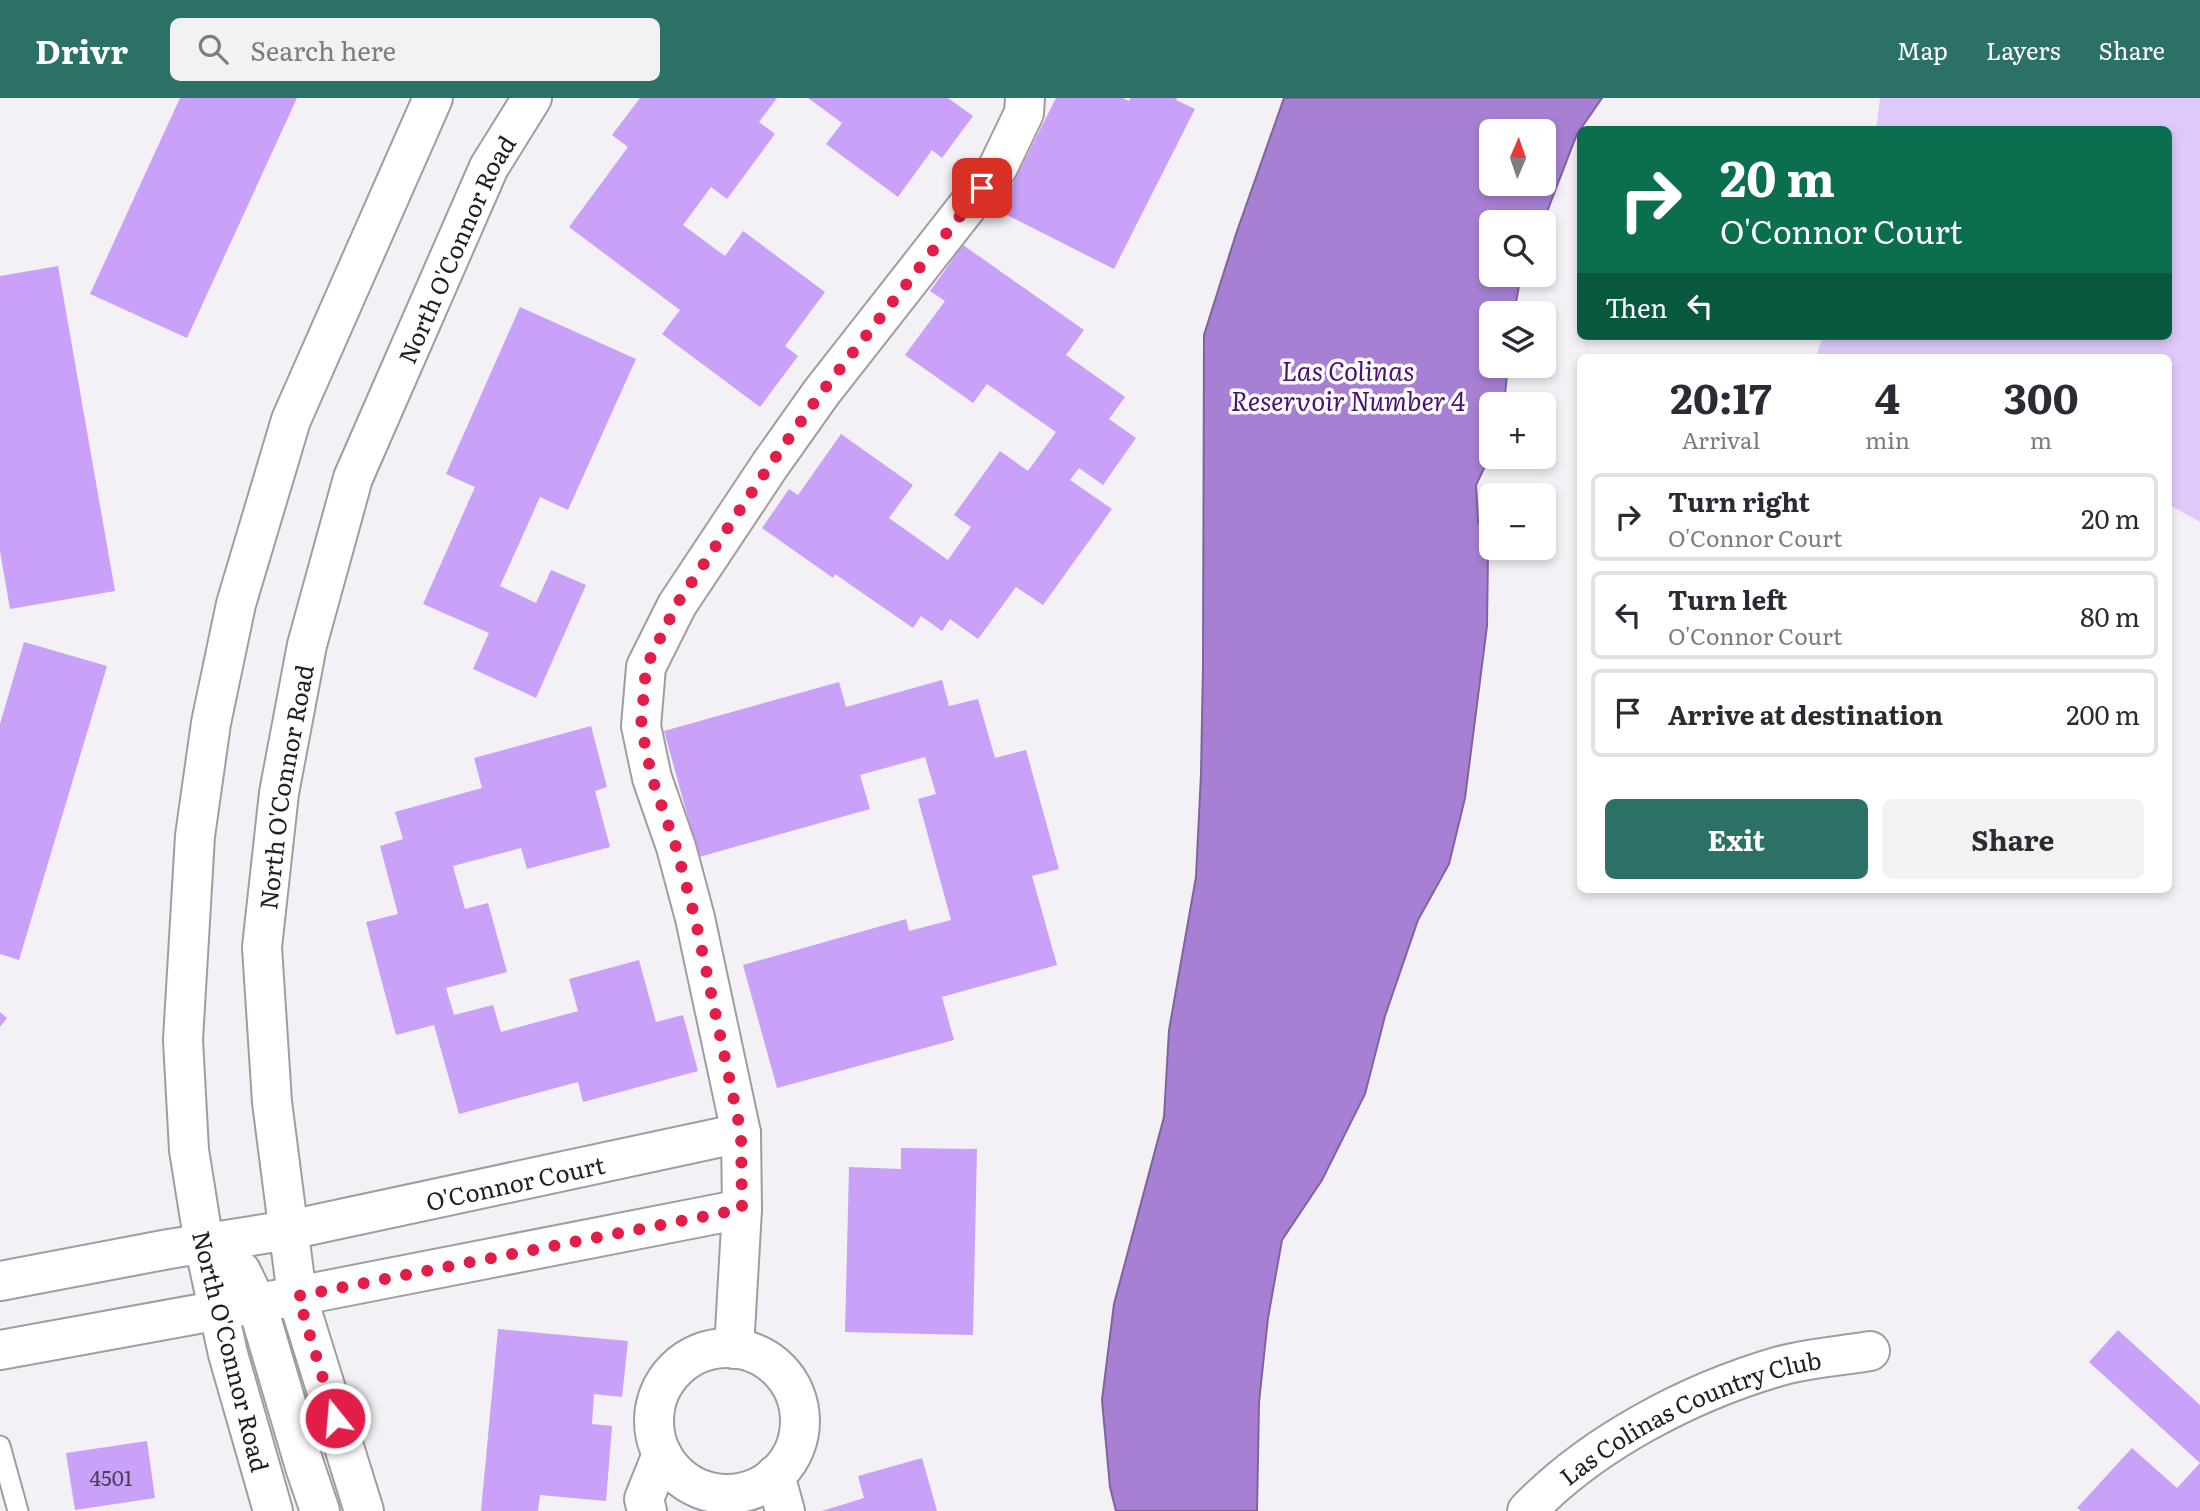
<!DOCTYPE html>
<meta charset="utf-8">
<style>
body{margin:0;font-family:Literata,serif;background:#f2f2f3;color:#2b2b33;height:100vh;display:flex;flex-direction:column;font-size:26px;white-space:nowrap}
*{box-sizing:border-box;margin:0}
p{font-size:23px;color:#7c7c81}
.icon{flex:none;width:38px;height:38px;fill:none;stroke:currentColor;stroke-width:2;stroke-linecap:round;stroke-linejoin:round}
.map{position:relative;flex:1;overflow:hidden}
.side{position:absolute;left:1577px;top:256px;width:595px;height:539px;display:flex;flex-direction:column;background:#fff;border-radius:10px;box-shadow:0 4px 10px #0003}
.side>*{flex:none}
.top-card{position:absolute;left:1577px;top:28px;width:595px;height:214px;border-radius:10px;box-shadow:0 4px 10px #0003;background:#0b6e4f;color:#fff;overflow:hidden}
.needle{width:46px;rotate:2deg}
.buttons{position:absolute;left:1479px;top:21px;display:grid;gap:14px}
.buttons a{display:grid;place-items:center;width:77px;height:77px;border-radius:10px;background:#fff;box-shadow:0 4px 10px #0003;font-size:35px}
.pin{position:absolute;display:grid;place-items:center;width:60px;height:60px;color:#fff;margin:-30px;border-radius:14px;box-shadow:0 4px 10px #0006}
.me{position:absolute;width:77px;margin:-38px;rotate:343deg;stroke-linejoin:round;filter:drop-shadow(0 0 5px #0008)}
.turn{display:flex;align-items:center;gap:24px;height:147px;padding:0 28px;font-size:32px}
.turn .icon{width:91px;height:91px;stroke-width:2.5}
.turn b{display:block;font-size:49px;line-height:60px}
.then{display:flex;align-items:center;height:66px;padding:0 28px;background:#0003;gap:14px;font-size:26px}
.eta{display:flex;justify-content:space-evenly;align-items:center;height:119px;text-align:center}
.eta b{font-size:42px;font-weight:700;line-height:49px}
.button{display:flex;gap:14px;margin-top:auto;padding:14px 28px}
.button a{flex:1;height:80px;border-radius:10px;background:#2b7166;color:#fff;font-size:28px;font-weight:700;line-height:80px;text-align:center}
.button a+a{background:#f2f2f3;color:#2b2b33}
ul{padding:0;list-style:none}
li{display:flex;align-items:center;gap:21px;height:88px;margin:0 14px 10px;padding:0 14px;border:4px solid #e1e1e2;border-radius:10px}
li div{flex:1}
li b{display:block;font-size:26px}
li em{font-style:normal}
header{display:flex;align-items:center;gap:42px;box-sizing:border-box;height:98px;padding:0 35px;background:#2b7166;color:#fff}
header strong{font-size:33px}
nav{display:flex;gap:38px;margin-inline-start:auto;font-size:24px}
.search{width:490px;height:63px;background:#f2f2f3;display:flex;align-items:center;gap:18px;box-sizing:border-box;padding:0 24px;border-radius:10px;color:#7c7c81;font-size:26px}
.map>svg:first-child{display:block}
.green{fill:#dec9fa}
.water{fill:#a780d4;stroke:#7f639f;stroke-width:2;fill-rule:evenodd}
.building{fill:#c9a1f8}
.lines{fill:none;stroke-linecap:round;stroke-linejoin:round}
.lane-casing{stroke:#9f9da1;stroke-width:23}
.street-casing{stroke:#9f9da1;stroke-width:42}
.secondary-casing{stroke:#9f9da1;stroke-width:42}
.lane{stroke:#fff;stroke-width:19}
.street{stroke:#fff;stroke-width:38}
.secondary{stroke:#fff;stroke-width:38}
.route{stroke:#e11d48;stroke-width:12;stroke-dasharray:0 21.6}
.labels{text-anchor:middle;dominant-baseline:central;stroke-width:7;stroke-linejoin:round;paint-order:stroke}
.number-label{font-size:21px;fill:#4b4058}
.street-label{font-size:24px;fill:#212022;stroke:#fff}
.water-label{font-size:26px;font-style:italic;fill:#4b1176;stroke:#fff}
</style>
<header>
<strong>Drivr</strong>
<div class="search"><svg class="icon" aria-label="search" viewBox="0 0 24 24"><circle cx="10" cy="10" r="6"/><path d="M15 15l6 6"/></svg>Search here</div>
<nav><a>Map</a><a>Layers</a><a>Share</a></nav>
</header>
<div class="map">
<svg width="2200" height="1413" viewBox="0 0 2200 1413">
<rect width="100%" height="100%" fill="#f3f1f5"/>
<path class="green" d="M 1880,0 L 2200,0 L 2200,424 L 2168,406 L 2168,259 L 1816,259 L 1823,238 L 2168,238 L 2168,32 L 1876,31 Z"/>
<path class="water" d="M 1284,0 L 1602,0 L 1577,36 L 1543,124 L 1491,124 L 1491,177 L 1521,177 L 1514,215 L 1491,215 L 1491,268 L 1508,268 L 1504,306 L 1491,306 L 1491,356 L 1476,387 L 1478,422 L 1488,455 L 1487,528 L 1465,700 L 1449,766 L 1418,822 L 1385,918 L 1365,996 L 1322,1082 L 1282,1142 L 1268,1220 L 1259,1304 L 1257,1413 L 1116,1413 L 1110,1389 L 1102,1302 L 1114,1206 L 1164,1019 L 1169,932 L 1196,779 L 1201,676 L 1203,567 L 1204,237 L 1236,136 ZM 1491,33 L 1544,33 L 1544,86 L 1491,86 Z"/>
<g class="building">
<path d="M 180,0 L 297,0 L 187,240 L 90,196 Z"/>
<path d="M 640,0 L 777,0 L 759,24 L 775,36 L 727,101 L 711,89 L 683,127 L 725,158 L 743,133 L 825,194 L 785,248 L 798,258 L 760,309 L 662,236 L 680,212 L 569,129 L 628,49 L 612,37 Z"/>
<path d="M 808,0 L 948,0 L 973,18 L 942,60 L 932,52 L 898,99 L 826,46 L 842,25 Z"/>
<path d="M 1056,0 L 1123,0 L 1129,3 L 1131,0 L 1177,0 L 1176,2 L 1195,11 L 1114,171 L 999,113 Z"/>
<path d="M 963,147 L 1084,232 L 1066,257 L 1125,299 L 1109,321 L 1136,340 L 1103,387 L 1079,370 L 1070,382 L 1112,411 L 1043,507 L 1016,489 L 978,541 L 950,521 L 942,533 L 921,518 L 913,530 L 835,476 L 833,480 L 762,430 L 789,391 L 798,397 L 841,336 L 913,387 L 889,420 L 948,462 L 971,429 L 954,417 L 1000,353 L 1028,373 L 1056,334 L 987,286 L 973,305 L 905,257 L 945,203 L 930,193 Z"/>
<path d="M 58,168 L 115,493 L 10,511 L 0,453 L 0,178 Z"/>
<path d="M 520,209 L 636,261 L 568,412 L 540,399 L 500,488 L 536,505 L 551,472 L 586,487 L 536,600 L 473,571 L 489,535 L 423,506 L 475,389 L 446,376 Z"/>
<path d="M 24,544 L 107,568 L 19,862 L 0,856 L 0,626 Z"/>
<path d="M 942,582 L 949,608 L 978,601 L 995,660 L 1026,652 L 1059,771 L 1032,778 L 1057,867 L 942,899 L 954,942 L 777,990 L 743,867 L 906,821 L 909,833 L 951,822 L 918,701 L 936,696 L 925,659 L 860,677 L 870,711 L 699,759 L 664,633 L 839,584 L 846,609 Z"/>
<path d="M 591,628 L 607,689 L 595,693 L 610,749 L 527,771 L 521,750 L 453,768 L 465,811 L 488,805 L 507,874 L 446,890 L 454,917 L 493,907 L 501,934 L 578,913 L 569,881 L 639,862 L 656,924 L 683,917 L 698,973 L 583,1004 L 578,984 L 459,1016 L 434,927 L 396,937 L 366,824 L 398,816 L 380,748 L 403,741 L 395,714 L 482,690 L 474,660 Z"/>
<path d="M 0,914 L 7,920 L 0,929 Z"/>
<path d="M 901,1050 L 977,1051 L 973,1237 L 845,1234 L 849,1069 L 901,1071 Z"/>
<path d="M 498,1231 L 628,1243 L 622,1299 L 594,1296 L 592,1326 L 612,1328 L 606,1403 L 540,1397 L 538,1413 L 481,1413 Z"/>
<path d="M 2118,1232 L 2200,1307 L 2200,1365 L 2089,1264 Z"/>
<path d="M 147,1343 L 155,1400 L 75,1412 L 66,1355 Z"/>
<path d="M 2132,1350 L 2177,1390 L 2200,1365 L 2200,1413 L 2081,1413 L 2077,1410 Z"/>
<path d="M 922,1360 L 937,1413 L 822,1413 L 864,1400 L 858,1378 Z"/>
</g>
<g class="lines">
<defs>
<path id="lane" d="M 0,1348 L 18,1413"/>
<g id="street">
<path id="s1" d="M 289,1132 L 741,1035"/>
<path d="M 297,1198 L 742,1111"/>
<circle cx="727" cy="1323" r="73"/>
<path d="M 734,1251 L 742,1111 L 741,1035 L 695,820 L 676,749 L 652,680 L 641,628 L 646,569 L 677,507 L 770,367 L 821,295 L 998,69 L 1024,15 L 1025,0"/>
<path d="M 775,1377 L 785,1413"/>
<path d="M 647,1413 L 644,1401 L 662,1356"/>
<path id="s2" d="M 1527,1413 C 1592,1345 1690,1294 1780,1268 C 1809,1260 1841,1258 1870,1253"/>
</g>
<g id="secondary">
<path d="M 204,1146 L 241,1173 L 257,1206 L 305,1369 L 320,1413"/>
<path d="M 0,1183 L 169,1151 L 289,1132"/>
<path d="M 0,1252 L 297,1198"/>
<path d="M 273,1413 L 228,1256 L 204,1146 L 189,1052 L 183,942 L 195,738 L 211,625 L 236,506 L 291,322 L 433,0"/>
<path id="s3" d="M 364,1413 L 297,1198 L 272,1004 L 262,849 L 279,695 L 307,547 L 353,380 L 489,69 L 532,0"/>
</g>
</defs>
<use href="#lane" class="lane-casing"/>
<use href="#street" class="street-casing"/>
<use href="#secondary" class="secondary-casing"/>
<use href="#lane" class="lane"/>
<use href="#street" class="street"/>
<use href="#secondary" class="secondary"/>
</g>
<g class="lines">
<path class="route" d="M 335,1320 L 298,1198 L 742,1111 L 741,1035 L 695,820 L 676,749 L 652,680 L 641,628 L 646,569 L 677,506 L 770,367 L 821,295 L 982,90"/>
</g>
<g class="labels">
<g class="number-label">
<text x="111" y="1378">4501</text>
</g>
<g class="street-label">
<text stroke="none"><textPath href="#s3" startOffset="1306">North O'Connor Road</textPath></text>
<text stroke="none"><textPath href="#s3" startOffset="738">North O'Connor Road</textPath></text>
<text stroke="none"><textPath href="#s1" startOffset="231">O'Connor Court</textPath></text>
<text transform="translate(232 1253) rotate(76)">North O'Connor Road</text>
<text stroke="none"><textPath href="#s2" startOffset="192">Las Colinas Country Club</textPath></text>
</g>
<g class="water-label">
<text x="1348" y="271">Las Colinas<tspan x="1348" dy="30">Reservoir Number 4</tspan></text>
</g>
</g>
</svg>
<div class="buttons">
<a><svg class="needle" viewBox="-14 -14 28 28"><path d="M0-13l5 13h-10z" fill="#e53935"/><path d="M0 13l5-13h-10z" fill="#7c7c81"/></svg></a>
<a><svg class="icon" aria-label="search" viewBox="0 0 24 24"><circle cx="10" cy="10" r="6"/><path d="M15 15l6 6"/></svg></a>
<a><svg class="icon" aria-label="layers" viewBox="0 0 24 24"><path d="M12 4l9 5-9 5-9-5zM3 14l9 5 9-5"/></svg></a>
<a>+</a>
<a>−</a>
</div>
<div class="pin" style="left:982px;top:90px;background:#d93025"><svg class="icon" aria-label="arrive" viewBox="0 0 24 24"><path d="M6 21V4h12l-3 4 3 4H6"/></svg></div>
<svg class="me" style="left:335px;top:1320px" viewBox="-20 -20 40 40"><circle r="17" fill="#e11d48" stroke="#fff" stroke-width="3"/><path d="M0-11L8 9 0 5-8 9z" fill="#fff"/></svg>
<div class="top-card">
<div class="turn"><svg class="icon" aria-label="right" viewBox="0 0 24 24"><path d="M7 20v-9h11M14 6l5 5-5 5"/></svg><div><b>20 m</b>O'Connor Court</div></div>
<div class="then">Then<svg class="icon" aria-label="left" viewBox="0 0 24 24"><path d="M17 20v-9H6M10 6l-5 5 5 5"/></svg></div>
</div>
<section class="side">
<div class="eta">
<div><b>20:17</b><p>Arrival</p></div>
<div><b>4</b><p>min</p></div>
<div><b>300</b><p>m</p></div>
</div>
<ul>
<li><svg class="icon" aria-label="right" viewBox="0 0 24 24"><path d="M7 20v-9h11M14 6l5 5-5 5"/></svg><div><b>Turn right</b><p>O'Connor Court</p></div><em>20 m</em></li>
<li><svg class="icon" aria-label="left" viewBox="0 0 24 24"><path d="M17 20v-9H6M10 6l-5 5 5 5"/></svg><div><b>Turn left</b><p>O'Connor Court</p></div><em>80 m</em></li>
<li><svg class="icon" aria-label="arrive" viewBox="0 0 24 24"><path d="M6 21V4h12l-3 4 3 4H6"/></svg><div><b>Arrive at destination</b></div><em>200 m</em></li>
</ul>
<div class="button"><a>Exit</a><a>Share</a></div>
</section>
</div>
